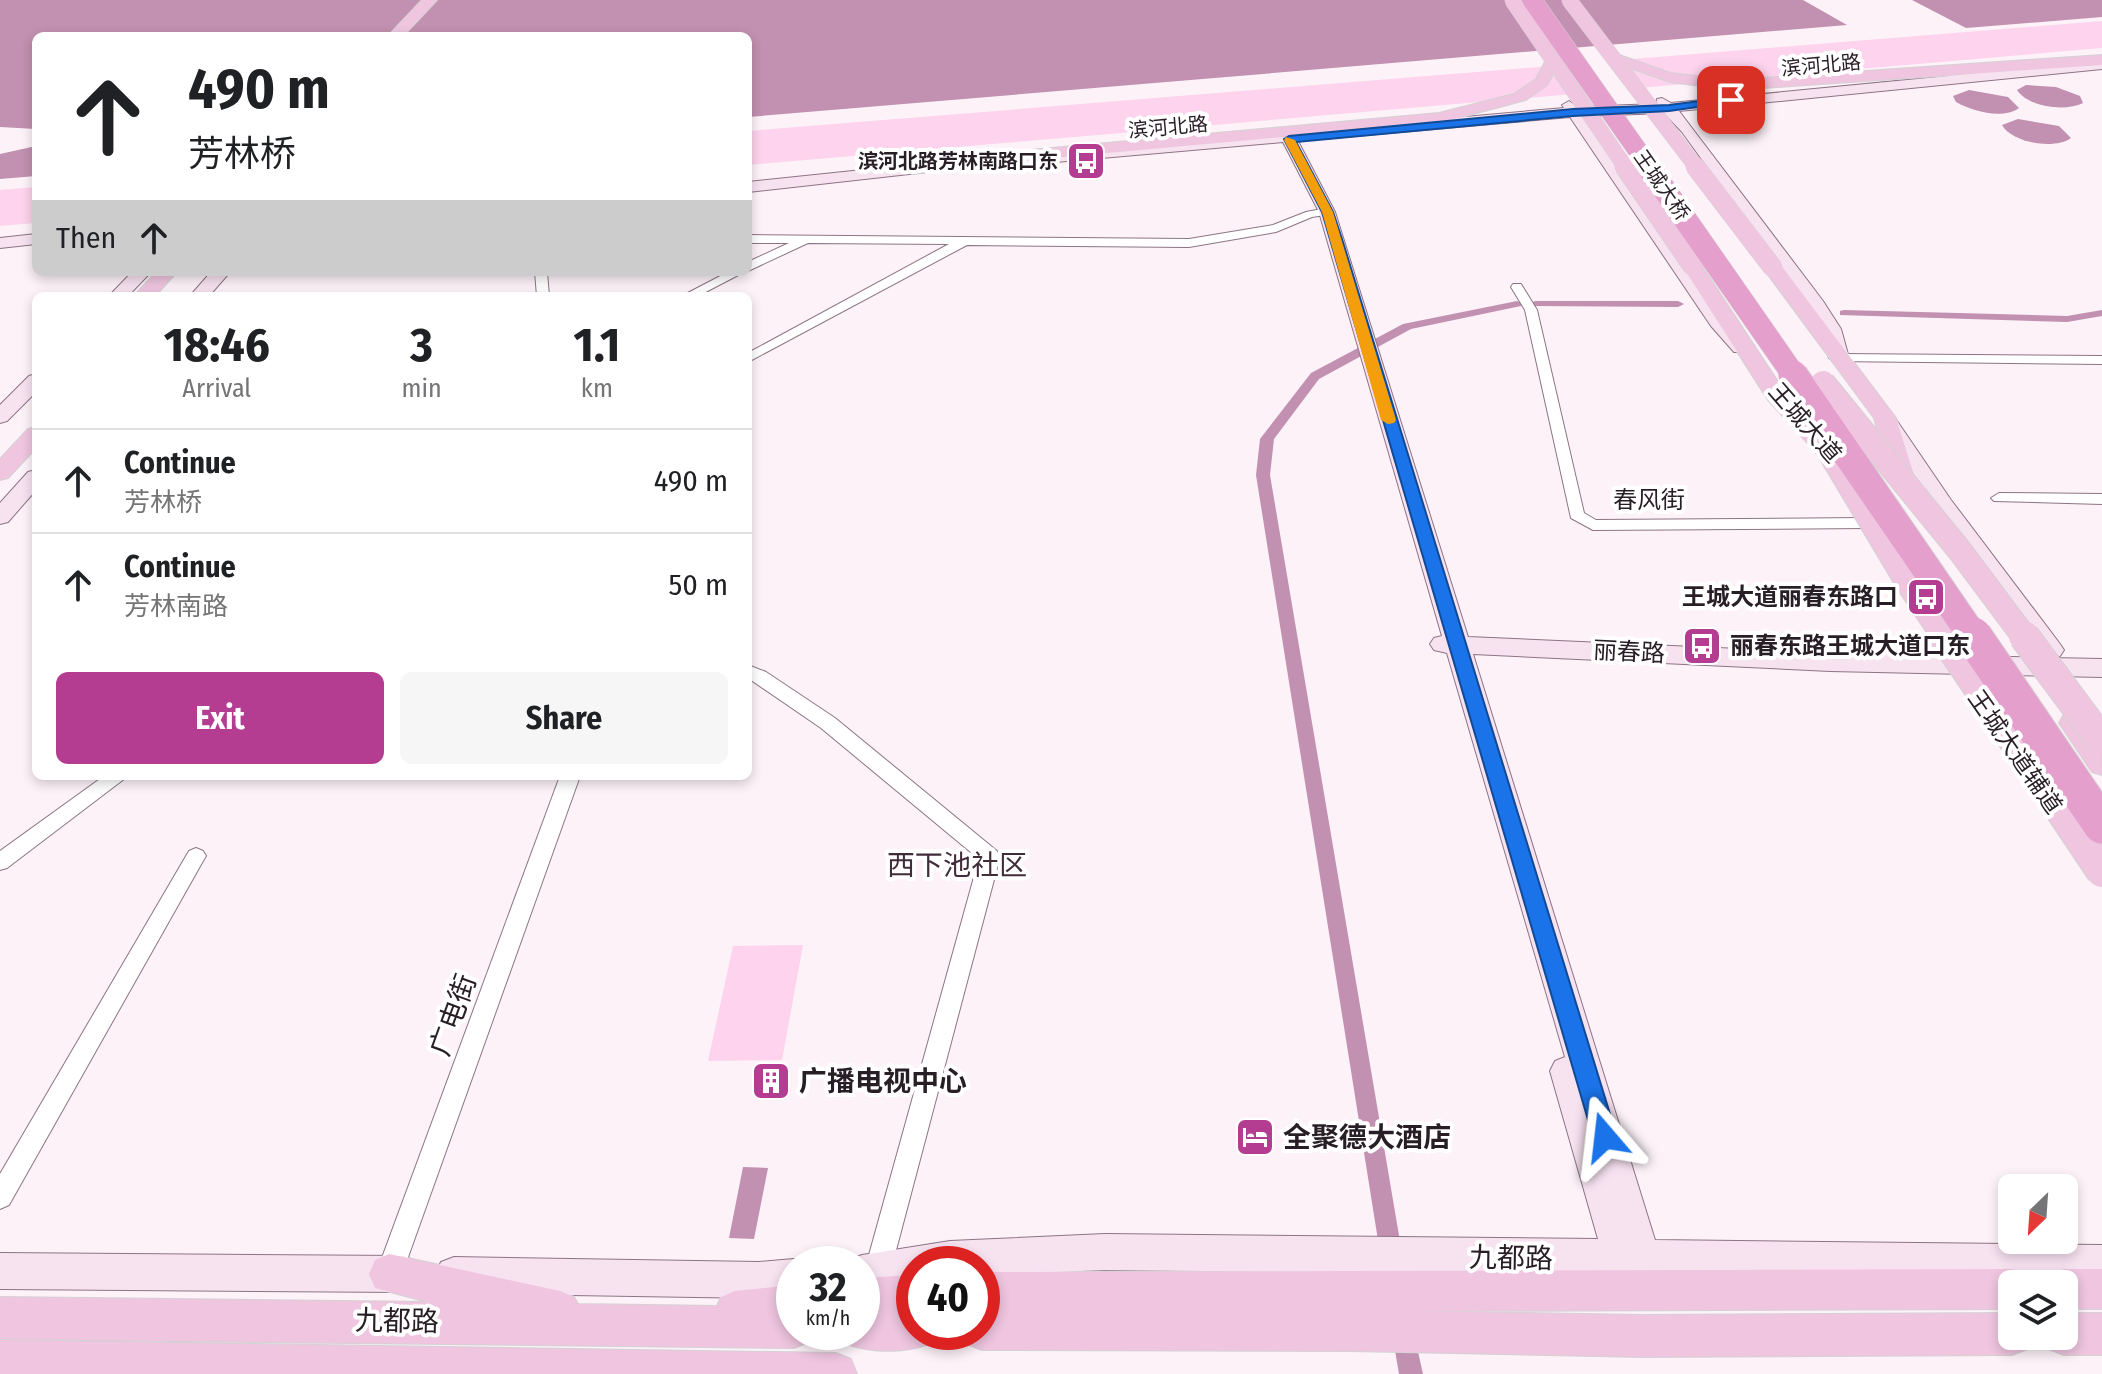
<!DOCTYPE html>
<meta charset="utf-8">
<style>
body{margin:0;font-family:"Fira Sans Condensed","Noto Sans SC",sans-serif;background:#f6f6f6;color:#202124;height:100vh;display:flex;flex-direction:column;font-size:30px;white-space:nowrap}
*{box-sizing:border-box;margin:0}
p{font-size:26px;color:#757577}
.icon{flex:none;width:44px;height:44px;fill:none;stroke:currentColor;stroke-width:2;stroke-linecap:round;stroke-linejoin:round}
.map{position:relative;flex:1;overflow:hidden}
.drawer{position:absolute;left:32px;top:292px;width:720px;height:488px;display:flex;flex-direction:column;background:#fff;border-radius:12px;box-shadow:0 4px 12px #0003}
.drawer>*{flex:none}
.guide{position:absolute;left:32px;top:32px;width:720px;height:244px;border-radius:12px;box-shadow:0 4px 12px #0003;background:#fff;color:#202124;overflow:hidden}
.needle{width:52px;rotate:205deg}
.fabs{position:absolute;left:1998px;top:1174px;display:grid;gap:16px}
.fabs a{display:grid;place-items:center;width:80px;height:80px;border-radius:12px;background:#fff;box-shadow:0 4px 12px #0003;font-size:40px}
.speed{position:absolute;left:776px;top:1246px;display:flex;gap:16px;font-size:40px;font-weight:700;text-align:center}
.speed>*{display:grid;place-content:center;width:104px;height:104px;border-radius:50%;background:#fff;box-shadow:0 4px 12px #0003;line-height:1}
.speed small{font-size:20px;font-weight:400}
.speed .limit{border:12px solid #d22;background:#fff;color:#111}
.pin{position:absolute;display:grid;place-items:center;width:68px;height:68px;color:#fff;margin:-34px;border-radius:16px;box-shadow:0 4px 12px #0006}
.me{position:absolute;width:88px;margin:-44px;rotate:343deg;stroke-linejoin:round;filter:drop-shadow(0 0 6px #0008)}
.turn{display:flex;align-items:center;gap:28px;height:168px;padding:0 24px;font-size:36px}
.turn .icon{width:104px;height:104px;stroke-width:2.5}
.turn b{display:block;font-size:56px;line-height:68px}
.then{display:flex;align-items:center;height:76px;padding:0 24px;background:#0003;gap:16px;font-size:30px}
.eta{display:flex;justify-content:space-evenly;align-items:center;height:136px;text-align:center}
.eta b{font-size:48px;font-weight:700;line-height:56px}
.button{display:flex;gap:16px;margin-top:auto;padding:16px 24px}
.button a{flex:1;height:92px;border-radius:12px;background:#b43d92;color:#fff;font-size:32px;font-weight:700;line-height:92px;text-align:center}
.button a+a{background:#f6f6f6;color:#202124}
ul{padding:0;list-style:none}
li{display:flex;align-items:center;gap:24px;height:104px;padding:0 24px;border-top:2px solid #e0e0e0}
li div{flex:1}
li b{display:block;font-size:30px}
li em{font-style:normal}
.map>svg:first-child{display:block}
.green{fill:#fdd3ed}
.water{fill:#c290b0}
.lines{fill:none;stroke-linecap:round;stroke-linejoin:round}
.canal{fill:#c290b0;fill-rule:evenodd}
.street-casing{stroke:#8d7484;stroke-width:2}
.secondary-casing{stroke:#8d7484;stroke-width:2}
.primary-casing{stroke:#d4d2d3;stroke-width:2}
.street{fill:#fff;fill-rule:evenodd}
.secondary{fill:#f7e2f0;fill-rule:evenodd}
.primary{fill:#efc5e0;fill-rule:evenodd}
.primary-bridge-far3-casing{stroke:#d4d2d3;stroke-width:16;stroke-linecap:butt}
.primary-bridge-far2-casing{stroke:#d4d2d3;stroke-width:20;stroke-linecap:butt}
.primary-bridge-far1-casing{stroke:#d4d2d3;stroke-width:26;stroke-linecap:butt}
.primary-bridge-casing{stroke:#d4d2d3;stroke-width:32;stroke-linecap:butt}
.highway-bridge-far3-casing{stroke:#d4d2d3;stroke-width:20;stroke-linecap:butt}
.highway-bridge-far2-casing{stroke:#d4d2d3;stroke-width:24;stroke-linecap:butt}
.highway-bridge-far1-casing{stroke:#d4d2d3;stroke-width:31;stroke-linecap:butt}
.highway-bridge-casing{stroke:#d4d2d3;stroke-width:39;stroke-linecap:butt}
.primary-bridge-far3{stroke:#efc5e0;stroke-width:15}
.primary-bridge-far2{stroke:#efc5e0;stroke-width:19}
.primary-bridge-far1{stroke:#efc5e0;stroke-width:24}
.primary-bridge{stroke:#efc5e0;stroke-width:30}
.highway-bridge-far3{stroke:#e59fcc;stroke-width:19}
.highway-bridge-far2{stroke:#e59fcc;stroke-width:23}
.highway-bridge-far1{stroke:#e59fcc;stroke-width:29}
.highway-bridge{stroke:#e59fcc;stroke-width:37}
.route{fill:#1a73e8;stroke:#114b97;stroke-width:2}
.slow{fill:#f59e0b}
.labels{text-anchor:middle;dominant-baseline:central;stroke-width:8;stroke-linejoin:round;paint-order:stroke}
.far-street-label{font-size:20px;fill:#281e25;stroke:#fff}
.far-poi-label{font-size:20px;font-weight:bold;fill:#281e25;stroke:#fff;text-anchor:end}
.street-label{font-size:24px;fill:#281e25;stroke:#fff}
.poi-label{font-size:24px;font-weight:bold;fill:#281e25;stroke:#fff;text-anchor:end}
.quarter-label{font-size:28px;fill:#412c39;stroke:#fff}
.near-street-label{font-size:28px;fill:#281e25;stroke:#fff}
.near-poi-label{font-size:28px;font-weight:bold;fill:#281e25;stroke:#fff;text-anchor:start}
</style>
<div class="map">
<svg width="2102" height="1374" viewBox="0 0 2102 1374">
<rect width="100%" height="100%" fill="#fdf2f8"/>
<g class="green">
<path d="M 2102,21 L 2102,48 L 1628,89 L 1608,61 Z"/>
<path d="M 1564,65 L 1585,93 L 748,165 L 748,131 Z"/>
<path d="M 36,187 L 36,223 L 0,226 L 0,190 Z"/>
<path d="M 803,945 L 782,1060 L 708,1061 L 733,946 Z"/>
</g>
<g class="water">
<path d="M 0,0 L 1803,0 L 1847,25 L 748,117 L 748,36 L 36,36 L 36,129 L 0,127 Z"/>
<path d="M 1912,0 L 2102,0 L 2102,17 L 1966,28 Z"/>
<path d="M 2026,85 L 2056,87 L 2080,96 L 2083,103 C 2065,112 2028,107 2017,90 Z"/>
<path d="M 1969,90 L 2008,97 L 2019,108 C 2002,120 1972,111 1956,102 L 1953,96 Z"/>
<path d="M 2018,119 L 2059,126 L 2071,138 C 2055,150 2012,143 2002,125 Z"/>
<path d="M 36,146 L 36,176 L 0,179 L 0,154 Z"/>
<path d="M 743,1167 L 768,1168 L 754,1239 L 729,1238 Z"/>
</g>
<g class="lines">
<g class="canal">
<path d="M 1517,301 L 1523,304 L 1521,306 L 1411,329 L 1319,379 L 1274,439 L 1270,475 L 1403,1259 L 1400,1267 L 1392,1270 L 1384,1267 L 1381,1259 L 1256,475 L 1260,439 L 1311,373 L 1403,324 Z"/>
<path d="M 1535,301 L 1678,301 L 1684,304 L 1678,307 L 1531,306 L 1529,304 Z"/>
<path d="M 1844,310 L 2067,316 L 2102,310 L 2102,316 L 2067,322 L 1840,315 L 1840,311 Z"/>
<path d="M 1404,1321 L 1412,1325 L 1423,1374 L 1399,1374 L 1392,1333 L 1396,1325 Z"/>
</g>
<defs>
<g id="street">
<path d="M 1327,208 L 1333,212 L 1331,214 L 1312,217 L 1276,232 L 1189,247 L 967,245 L 748,362 L 748,353 L 949,244 L 808,243 L 748,271 L 748,262 L 789,243 L 748,243 L 748,235 L 1189,239 L 1273,225 L 1306,212 Z"/>
<path d="M 535,272 L 547,272 L 549,296 L 537,296 Z"/>
<path d="M 728,272 L 744,272 L 698,296 L 682,296 Z"/>
<path d="M 1513,284 L 1521,284 L 1537,310 L 1584,513 L 1596,520 L 1865,518 L 1873,523 L 1865,528 L 1593,530 L 1571,518 L 1525,310 L 1511,287 Z"/>
<path d="M 1839,354 L 2102,356 L 2102,364 L 1834,361 L 1834,355 Z"/>
<path d="M 1999,493 L 2102,494 L 2102,504 L 1994,501 L 1991,498 Z"/>
<path d="M 748,665 L 766,672 L 835,718 L 997,851 L 1000,857 L 890,1273 L 886,1282 L 877,1286 L 868,1282 L 864,1273 L 979,859 L 821,728 L 748,678 Z"/>
<path d="M 104,776 L 128,776 L 7,868 L 0,870 L 0,851 Z"/>
<path d="M 560,776 L 580,776 L 402,1274 L 398,1283 L 389,1287 L 380,1283 L 376,1274 Z"/>
<path d="M 196,848 L 203,851 L 206,856 L 203,861 L 9,1205 L 0,1209 L 0,1174 L 189,851 Z"/>
</g>
<g id="secondary">
<path d="M 2102,61 L 2102,69 L 1679,111 L 1823,301 L 1841,329 L 1849,358 L 1839,364 L 1829,358 L 1821,329 L 1805,302 L 1682,132 L 1664,113 L 1584,116 L 1725,318 L 1748,344 L 1751,348 L 1748,352 L 1734,352 L 1711,326 L 1570,117 L 1298,141 L 1335,212 L 1468,637 L 1830,653 L 2051,658 L 2042,656 L 1934,509 L 1878,422 L 1888,416 L 1895,418 L 1951,500 L 2060,644 L 2064,650 L 2060,656 L 2051,658 L 2102,659 L 2102,677 L 1830,671 L 1473,654 L 1655,1240 L 2102,1245 L 2102,1281 L 1105,1270 L 982,1275 L 982,1264 L 914,1264 L 914,1283 L 862,1291 L 862,1264 L 847,1264 L 849,1260 L 862,1255 L 950,1241 L 1105,1234 L 1598,1239 L 1550,1071 L 1555,1061 L 1565,1057 L 1447,653 L 1434,650 L 1430,644 L 1434,638 L 1442,636 L 1319,212 L 1283,142 L 998,167 L 992,165 L 992,159 L 1564,108 L 1562,105 L 1569,101 L 1578,107 L 1656,104 L 1657,99 L 1662,98 L 1671,103 Z"/>
<path d="M 939,162 L 947,167 L 945,170 L 748,192 L 748,182 Z"/>
<path d="M 36,234 L 36,244 L 0,248 L 0,238 Z"/>
<path d="M 132,272 L 151,272 L 128,296 L 109,296 Z"/>
<path d="M 211,272 L 230,272 L 209,296 L 190,296 Z"/>
<path d="M 36,374 L 36,392 L 7,421 L 0,423 L 0,405 L 29,376 Z"/>
<path d="M 36,470 L 36,490 L 8,522 L 0,524 L 0,503 L 28,472 Z"/>
<path d="M 0,1253 L 403,1256 L 416,1261 L 422,1274 L 416,1287 L 403,1292 L 0,1289 Z"/>
<path d="M 454,1257 L 759,1262 L 794,1259 L 807,1264 L 794,1264 L 794,1295 L 759,1298 L 454,1293 L 441,1288 L 435,1275 L 441,1262 Z"/>
</g>
<g id="primary">
<path d="M 422,0 L 437,0 L 403,36 L 388,36 Z"/>
<path d="M 1611,52 L 1670,73 L 1733,80 L 2102,55 L 2102,65 L 1733,90 L 1670,82 L 1606,59 L 1606,53 Z"/>
<path d="M 1552,56 L 1560,61 L 1547,85 L 1526,100 L 1439,123 L 1007,162 L 912,174 L 903,169 L 912,164 L 1007,152 L 1439,113 L 1514,94 L 1536,79 L 1547,58 Z"/>
<path d="M 1693,261 L 1700,263 L 1784,391 L 1840,451 L 1844,456 L 1840,461 L 1824,461 L 1768,400 L 1683,267 Z"/>
<path d="M 1773,262 L 1780,264 L 1896,418 L 1914,475 L 1920,485 L 1916,490 L 1900,490 L 1890,475 L 1874,418 L 1763,268 Z"/>
<path d="M 156,272 L 177,272 L 155,296 L 134,296 Z"/>
<path d="M 36,427 L 36,448 L 8,478 L 0,480 L 0,459 L 28,429 Z"/>
<path d="M 2073,713 C 2101,721 2102,750 2102,775 L 2092,772 L 2059,723 L 2063,716 Z"/>
<path d="M 389,1254 L 560,1291 L 574,1297 L 578,1304 L 717,1306 L 721,1297 L 735,1291 L 794,1285 L 794,1332 L 813,1332 L 809,1342 L 794,1348 L 0,1339 L 0,1297 L 428,1302 L 375,1288 L 369,1274 L 375,1260 Z"/>
<path d="M 2012,1269 L 2026,1275 L 2030,1284 L 2012,1284 L 2012,1309 L 1418,1311 L 1642,1315 L 2012,1313 L 2012,1336 L 2032,1336 L 2027,1349 L 2012,1355 L 1642,1357 L 1350,1351 L 982,1350 L 967,1344 L 963,1332 L 982,1332 L 982,1272 Z"/>
<path d="M 2064,1269 L 2102,1269 L 2102,1309 L 2064,1309 L 2064,1284 L 2046,1284 L 2050,1275 Z"/>
<path d="M 914,1275 L 914,1332 L 933,1332 L 929,1344 C 905,1353 871,1353 847,1344 L 843,1332 L 862,1332 L 862,1278 Z"/>
<path d="M 2064,1313 L 2102,1313 L 2102,1355 L 2064,1355 L 2049,1349 L 2044,1336 L 2064,1336 Z"/>
<path d="M 0,1340 L 836,1353 L 851,1359 L 857,1374 L 0,1374 Z"/>
</g>
</defs>
<use href="#street" class="street-casing"/>
<use href="#secondary" class="secondary-casing"/>
<use href="#primary" class="primary-casing"/>
<use href="#street" class="street"/>
<use href="#secondary" class="secondary"/>
<use href="#primary" class="primary"/>
<defs>
<g id="primary-bridge-far3">
<path d="M 1512,0 L 1626,168"/>
<path d="M 1569,0 L 1697,168"/>
</g>
<g id="primary-bridge-far2">
<path d="M 1624,166 L 1693,267"/>
<path d="M 1695,166 L 1773,268"/>
</g>
<g id="primary-bridge-far1">
<path d="M 1823,383 L 1960,551 L 2025,638"/>
<path d="M 1819,434 L 1908,583 L 1945,638"/>
</g>
<g id="primary-bridge">
<path d="M 1944,636 L 2102,872"/>
<path d="M 2024,636 L 2102,741"/>
</g>
<path id="highway-bridge-far3" d="M 1532,0 L 1650,168"/>
<path id="highway-bridge-far2" d="M 1648,166 L 1795,377"/>
<path id="highway-bridge-far1" d="M 1793,375 L 1974,638"/>
<path id="highway-bridge" d="M 1973,636 L 2102,825"/>
</defs>
<use href="#primary-bridge-far3" class="primary-bridge-far3-casing"/>
<use href="#primary-bridge-far2" class="primary-bridge-far2-casing"/>
<use href="#primary-bridge-far1" class="primary-bridge-far1-casing"/>
<use href="#primary-bridge" class="primary-bridge-casing"/>
<use href="#highway-bridge-far3" class="highway-bridge-far3-casing"/>
<use href="#highway-bridge-far2" class="highway-bridge-far2-casing"/>
<use href="#highway-bridge-far1" class="highway-bridge-far1-casing"/>
<use href="#highway-bridge" class="highway-bridge-casing"/>
<use href="#primary-bridge-far3" class="primary-bridge-far3"/>
<use href="#primary-bridge-far2" class="primary-bridge-far2"/>
<use href="#primary-bridge-far1" class="primary-bridge-far1"/>
<use href="#primary-bridge" class="primary-bridge"/>
<use href="#highway-bridge-far3" class="highway-bridge-far3"/>
<use href="#highway-bridge-far2" class="highway-bridge-far2"/>
<use href="#highway-bridge-far1" class="highway-bridge-far1"/>
<use href="#highway-bridge" class="highway-bridge"/>
</g>
<path class="route" d="M 1731,97 L 1734,98 L 1734,102 L 1669,111 L 1573,116 L 1296,142 L 1333,212 L 1342,239 L 1617,1137 L 1613,1144 L 1605,1148 L 1596,1144 L 1593,1137 L 1322,212 L 1284,139 L 1289,136 L 1573,109 L 1669,105 Z"/>
<path class="slow" d="M 1286,137 L 1295,140 L 1333,212 L 1396,420 L 1394,423 L 1388,424 L 1381,420 L 1322,212 L 1284,140 Z"/>
<defs>
<symbol id="bus-square" viewBox="-11 -11 22 22"><rect x="-9" y="-9" width="18" height="18" rx="4" fill="#b43d92" stroke="#fff"/><path d="M-5-6H5V4H4V6H2V4H-2V6H-4V4H-5ZM-3.5-4V0h7V-4ZM-3.5 1.2v1.5H-2V1.2ZM2 1.2v1.5H3.5V1.2Z" fill="#fff"/></symbol>
<symbol id="building-square" viewBox="-11 -11 22 22"><rect x="-9" y="-9" width="18" height="18" rx="4" fill="#b43d92" stroke="#fff"/><path d="M-4-6H4V6H1V3H-1V6H-4ZM-2.5-4.3h1.7v1.8h-1.7ZM.8-4.3h1.7v1.8H.8ZM-2.5-1h1.7V.8h-1.7ZM.8-1h1.7V.8H.8Z" fill="#fff"/></symbol>
<symbol id="hotel-square" viewBox="-11 -11 22 22"><rect x="-9" y="-9" width="18" height="18" rx="4" fill="#b43d92" stroke="#fff"/><path d="M-6-4.5h1.5V1H6V5H4.5V3h-9V5H-6ZM-4 0a1.8 1.8 0 1 1 3.6 0ZM.5 0V-2.5h3Q6-2.5 6 0Z" fill="#fff"/></symbol>
</defs>
<g fill-rule="evenodd">
<use href="#bus-square" x="1064" y="139" width="44" height="44"/>
<use href="#bus-square" x="1904" y="575" width="44" height="44"/>
<use href="#bus-square" x="1680" y="624" width="44" height="44"/>
<use href="#building-square" x="749" y="1059" width="44" height="44"/>
<use href="#hotel-square" x="1233" y="1115" width="44" height="44"/>
</g>
<g class="labels">
<g class="far-street-label">
<text transform="translate(1821 65) rotate(-5)">滨河北路</text>
<text transform="translate(1168 127) rotate(-5)">滨河北路</text>
<text transform="translate(1662 185) rotate(55)">王城大桥</text>
</g>
<g class="far-poi-label">
<text x="1058" y="161">滨河北路芳林南路口东</text>
</g>
<g class="street-label">
<text transform="translate(1805 423) rotate(49)">王城大道</text>
<text x="1649" y="500">春风街</text>
<text transform="translate(1629 652) rotate(3)">丽春路</text>
<text transform="translate(2015 752) rotate(55)">王城大道辅道</text>
</g>
<g class="poi-label">
<text x="1898" y="597">王城大道丽春东路口</text>
<text x="1730" y="646" text-anchor="start">丽春东路王城大道口东</text>
</g>
<g class="quarter-label">
<text x="957" y="865">西下池社区</text>
</g>
<g class="near-street-label">
<text transform="translate(453 1015) rotate(-70)">广电街</text>
<text transform="translate(1511 1258) rotate(1)">九都路</text>
<text transform="translate(397 1321) rotate(1)">九都路</text>
</g>
<g class="near-poi-label">
<text x="799" y="1081">广播电视中心</text>
<text x="1283" y="1137">全聚德大酒店</text>
</g>
</g>
</svg>
<div class="fabs">
<a><svg class="needle" viewBox="-14 -14 28 28"><path d="M0-13l5 13h-10z" fill="#e53935"/><path d="M0 13l5-13h-10z" fill="#757577"/></svg></a>
<a><svg class="icon" aria-label="layers" viewBox="0 0 24 24"><path d="M12 4l9 5-9 5-9-5zM3 14l9 5 9-5"/></svg></a>
</div>
<div class="speed"><div>32<small>km/h</small></div><div class="limit">40</div></div>
<div class="pin" style="left:1731px;top:100px;background:#d93025"><svg class="icon" aria-label="arrive" viewBox="0 0 24 24"><path d="M6 21V4h12l-3 4 3 4H6"/></svg></div>
<svg class="me" style="left:1605px;top:1137px" viewBox="-20 -20 40 40"><path d="M0-17L14 15 0 8-14 15z" fill="#1a73e8" stroke="#fff" stroke-width="4"/></svg>
<div class="guide">
<div class="turn"><svg class="icon" aria-label="ahead" viewBox="0 0 24 24"><path d="M12 20V5M6 11l6-6 6 6"/></svg><div><b>490 m</b>芳林桥</div></div>
<div class="then">Then<svg class="icon" aria-label="ahead" viewBox="0 0 24 24"><path d="M12 20V5M6 11l6-6 6 6"/></svg></div>
</div>
<section class="drawer">
<div class="eta">
<div><b>18:46</b><p>Arrival</p></div>
<div><b>3</b><p>min</p></div>
<div><b>1.1</b><p>km</p></div>
</div>
<ul>
<li><svg class="icon" aria-label="ahead" viewBox="0 0 24 24"><path d="M12 20V5M6 11l6-6 6 6"/></svg><div><b>Continue</b><p>芳林桥</p></div><em>490 m</em></li>
<li><svg class="icon" aria-label="ahead" viewBox="0 0 24 24"><path d="M12 20V5M6 11l6-6 6 6"/></svg><div><b>Continue</b><p>芳林南路</p></div><em>50 m</em></li>
</ul>
<div class="button"><a>Exit</a><a>Share</a></div>
</section>
</div>
